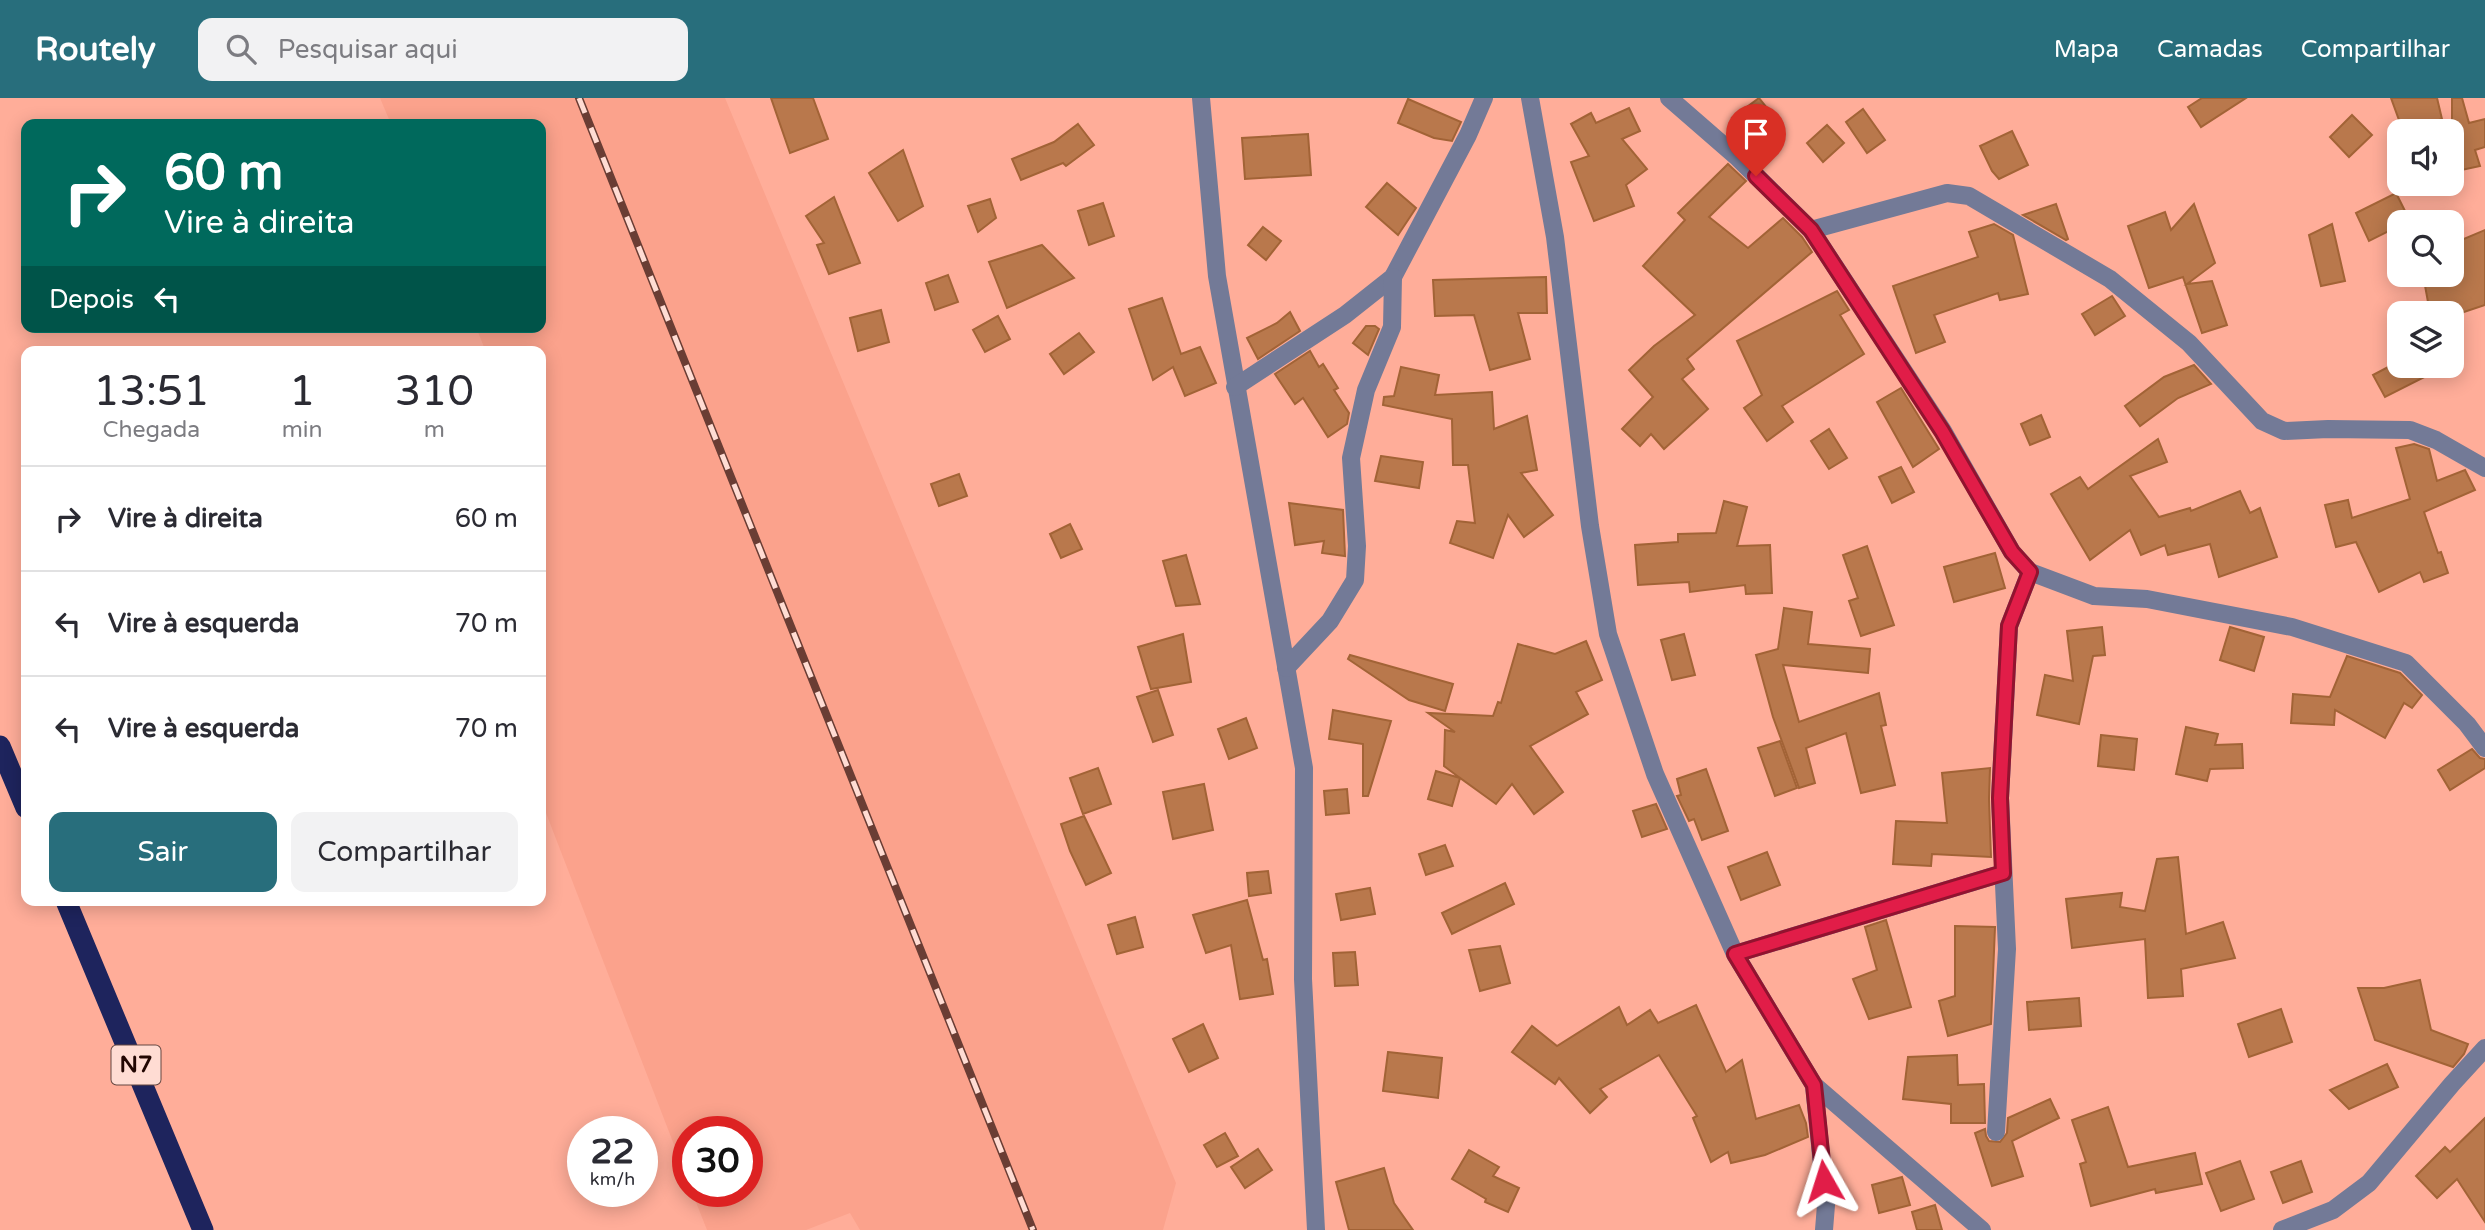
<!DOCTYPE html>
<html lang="pt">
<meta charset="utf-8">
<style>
body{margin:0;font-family:"Varela Round",sans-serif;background:#f2f2f3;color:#2b2b33;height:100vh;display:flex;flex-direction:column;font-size:26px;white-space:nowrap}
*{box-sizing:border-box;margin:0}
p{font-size:23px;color:#7c7c81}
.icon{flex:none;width:38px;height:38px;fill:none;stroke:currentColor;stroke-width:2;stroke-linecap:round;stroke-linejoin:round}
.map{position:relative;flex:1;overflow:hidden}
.details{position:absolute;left:21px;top:248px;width:525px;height:560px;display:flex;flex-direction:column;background:#fff;border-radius:14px;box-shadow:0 4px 18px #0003}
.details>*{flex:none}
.guide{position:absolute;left:21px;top:21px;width:525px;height:214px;border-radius:14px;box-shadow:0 4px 18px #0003;background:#00695c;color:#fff;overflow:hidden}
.buttons{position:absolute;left:2387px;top:21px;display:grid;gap:14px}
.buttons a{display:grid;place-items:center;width:77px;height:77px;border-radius:14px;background:#fff;box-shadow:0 4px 18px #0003;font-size:35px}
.speed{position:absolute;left:567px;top:1018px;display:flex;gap:14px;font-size:35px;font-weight:700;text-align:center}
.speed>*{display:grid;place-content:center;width:91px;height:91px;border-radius:50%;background:#fff;box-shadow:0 4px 18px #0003;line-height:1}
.speed small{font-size:18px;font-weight:400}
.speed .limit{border:10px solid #d22;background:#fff;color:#111}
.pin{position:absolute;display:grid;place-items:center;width:60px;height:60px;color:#fff;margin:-72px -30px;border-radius:50% 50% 50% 0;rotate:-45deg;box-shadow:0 0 7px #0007}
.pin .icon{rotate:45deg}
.me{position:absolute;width:77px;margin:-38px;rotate:354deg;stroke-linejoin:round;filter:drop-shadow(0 0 5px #0008)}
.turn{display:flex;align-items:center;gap:24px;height:147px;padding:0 28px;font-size:32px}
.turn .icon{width:91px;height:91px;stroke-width:2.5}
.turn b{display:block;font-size:49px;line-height:60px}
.then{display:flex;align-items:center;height:66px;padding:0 28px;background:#0003;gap:14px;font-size:26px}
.eta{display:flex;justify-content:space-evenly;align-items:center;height:119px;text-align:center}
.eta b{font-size:42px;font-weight:600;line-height:49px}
.action{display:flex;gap:14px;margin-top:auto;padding:14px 28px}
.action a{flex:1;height:80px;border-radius:14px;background:#286e7c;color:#fff;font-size:28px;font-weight:600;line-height:80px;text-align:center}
.action a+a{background:#f2f2f3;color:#2b2b33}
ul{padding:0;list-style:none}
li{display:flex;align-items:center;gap:21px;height:105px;padding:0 28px;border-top:2px solid #e1e1e2}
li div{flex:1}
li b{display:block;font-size:26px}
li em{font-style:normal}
header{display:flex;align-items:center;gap:42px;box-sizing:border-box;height:98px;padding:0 35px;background:#286e7c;color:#fff}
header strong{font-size:33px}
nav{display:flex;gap:38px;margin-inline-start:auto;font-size:24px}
.search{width:490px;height:63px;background:#f2f2f3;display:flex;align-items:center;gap:18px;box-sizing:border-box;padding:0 24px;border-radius:14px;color:#7c7c81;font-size:26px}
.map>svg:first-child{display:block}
.built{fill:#fba28c}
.building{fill:#b9784c;stroke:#a26336;stroke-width:2}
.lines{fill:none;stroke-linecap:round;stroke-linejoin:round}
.street{stroke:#737a97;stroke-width:18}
.highway{stroke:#1e245d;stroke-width:21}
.rail-casing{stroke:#6a3d34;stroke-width:8}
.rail{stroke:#ffdcd3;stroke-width:5;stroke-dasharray:16;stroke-linecap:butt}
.route-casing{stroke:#92132f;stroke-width:18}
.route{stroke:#e11d48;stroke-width:12}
.labels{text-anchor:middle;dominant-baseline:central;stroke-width:7;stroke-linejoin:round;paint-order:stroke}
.shield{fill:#ffdcd3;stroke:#644641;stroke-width:2}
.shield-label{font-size:23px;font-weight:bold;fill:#220602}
</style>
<header>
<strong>Routely</strong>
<div class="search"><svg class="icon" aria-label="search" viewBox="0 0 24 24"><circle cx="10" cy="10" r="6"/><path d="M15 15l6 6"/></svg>Pesquisar aqui</div>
<nav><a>Mapa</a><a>Camadas</a><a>Compartilhar</a></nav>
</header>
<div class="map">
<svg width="2485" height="1132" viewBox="0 0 2485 1132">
<rect width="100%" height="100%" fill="#ffad99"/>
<path class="built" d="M 380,0 L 725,0 L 1176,1085 L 1163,1132 L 860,1132 L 850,1115 L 806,1132 L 707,1132 L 692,1094 L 747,1094 L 747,1034 L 688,1034 L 688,1083 L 541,702 L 541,395 L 544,393 L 541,384 L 541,254 L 486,254 L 476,229 L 541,229 L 541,26 L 391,26 Z"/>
<g class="building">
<path d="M 771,0 L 813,0 L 828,41 L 790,55 Z"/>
<path d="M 1759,0 L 1775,20 L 1746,41 L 1732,20 Z"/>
<path d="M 2202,0 L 2246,0 L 2201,29 L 2188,9 Z"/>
<path d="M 2391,0 L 2437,0 L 2442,21 L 2403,33 Z"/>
<path d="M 2452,0 L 2462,0 L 2469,25 L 2485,21 L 2485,49 L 2475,52 L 2480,68 L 2452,74 Z"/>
<path d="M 1408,1 L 1461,24 L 1452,43 L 1434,40 L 1398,25 Z"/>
<path d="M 1629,10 L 1640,33 L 1622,41 L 1647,71 L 1626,87 L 1634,108 L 1594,123 L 1571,64 L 1589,58 L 1571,26 L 1591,15 L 1596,25 Z"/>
<path d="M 1863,11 L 1885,42 L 1867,55 L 1846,24 Z"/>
<path d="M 2352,17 L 2372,37 L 2349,59 L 2330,39 Z"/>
<path d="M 1078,26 L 1094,47 L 1066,68 L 1063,65 L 1021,82 L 1012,61 L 1054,44 Z"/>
<path d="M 1827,27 L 1844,45 L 1823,64 L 1807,45 Z"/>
<path d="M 2012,33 L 2028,67 L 1999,81 L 1992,73 L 1980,48 Z"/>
<path d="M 1308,36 L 1311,77 L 1245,81 L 1242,40 Z"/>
<path d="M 903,52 L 923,108 L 898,123 L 869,75 Z"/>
<path d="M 1728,66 L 1746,83 L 1709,119 L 1748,150 L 1783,120 L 1802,139 L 1812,154 L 1687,261 L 1694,271 L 1682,281 L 1708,311 L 1664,351 L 1651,336 L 1640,348 L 1622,331 L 1653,299 L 1629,272 L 1654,248 L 1695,217 L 1643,168 L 1685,122 L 1678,115 Z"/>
<path d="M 1387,85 L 1416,110 L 1398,137 L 1366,109 Z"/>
<path d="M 2396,95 L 2410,123 L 2399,124 L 2399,128 L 2369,143 L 2356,115 Z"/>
<path d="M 834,99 L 860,165 L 829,176 L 817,147 L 824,145 L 806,118 Z"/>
<path d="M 990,101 L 996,120 L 978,134 L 968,108 Z"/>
<path d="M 1103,105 L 1114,138 L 1089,147 L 1078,113 Z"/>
<path d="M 2056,106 L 2068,141 L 2066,142 L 2023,117 Z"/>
<path d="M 2194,106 L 2215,165 L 2187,186 L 2212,183 L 2227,227 L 2202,235 L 2183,179 L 2149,190 L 2128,128 L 2165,114 L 2171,132 Z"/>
<path d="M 1994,126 L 2013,137 L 2028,196 L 2000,202 L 1998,195 L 1934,217 L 1945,244 L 1916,255 L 1893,188 L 1978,159 L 1969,134 Z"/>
<path d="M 2332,126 L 2345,183 L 2321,188 L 2309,137 Z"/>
<path d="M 1263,129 L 1281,143 L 1266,162 L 1248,147 Z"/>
<path d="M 2485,132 L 2485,207 L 2461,215 L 2430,215 L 2424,182 L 2434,177 L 2452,177 L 2452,146 Z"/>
<path d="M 1042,147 L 1074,180 L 1007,210 L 989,164 Z"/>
<path d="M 948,177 L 958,204 L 935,212 L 926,185 Z"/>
<path d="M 1546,179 L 1547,215 L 1518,215 L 1530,261 L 1490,272 L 1474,217 L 1435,218 L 1433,182 Z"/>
<path d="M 1837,193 L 1849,212 L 1840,217 L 1864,256 L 1782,308 L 1793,324 L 1767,343 L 1744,310 L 1762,297 L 1737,243 Z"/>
<path d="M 2112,198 L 2125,218 L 2095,237 L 2082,216 Z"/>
<path d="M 1162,200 L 1181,256 L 1200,249 L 1216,285 L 1185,298 L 1173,269 L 1153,282 L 1129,211 Z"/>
<path d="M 881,212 L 889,244 L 858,253 L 850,220 Z"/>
<path d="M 1290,214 L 1300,233 L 1258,261 L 1247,240 L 1277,225 Z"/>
<path d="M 998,218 L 1010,241 L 985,254 L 973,232 Z"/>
<path d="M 1366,228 L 1375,228 L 1379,231 L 1368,257 L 1353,245 Z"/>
<path d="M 1079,235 L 1094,254 L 1064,276 L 1050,256 Z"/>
<path d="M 1310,253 L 1319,269 L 1323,266 L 1338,290 L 1334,292 L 1349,315 L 1347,326 L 1328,339 L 1303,300 L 1295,306 L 1275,276 Z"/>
<path d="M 2194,267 L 2211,286 L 2178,300 L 2140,328 L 2125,308 L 2164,279 Z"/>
<path d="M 2390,268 L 2446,268 L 2385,299 L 2373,277 Z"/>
<path d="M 1401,269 L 1439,277 L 1435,297 L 1492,294 L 1494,331 L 1527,318 L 1537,372 L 1521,375 L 1553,417 L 1524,439 L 1508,417 L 1493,460 L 1450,445 L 1457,423 L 1475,425 L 1468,367 L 1453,367 L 1452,321 L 1383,307 L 1384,299 L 1394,298 Z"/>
<path d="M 1901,290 L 1939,351 L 1913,369 L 1877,304 Z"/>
<path d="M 2041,317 L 2050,339 L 2030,347 L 2021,326 Z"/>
<path d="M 1829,331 L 1847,360 L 1829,371 L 1811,343 Z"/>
<path d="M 2158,341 L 2167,364 L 2130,378 L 2159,419 L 2190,410 L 2191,413 L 2240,393 L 2250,415 L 2260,410 L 2277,459 L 2219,479 L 2210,446 L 2168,457 L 2165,447 L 2141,457 L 2130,432 L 2090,462 L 2051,396 L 2080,379 L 2088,391 Z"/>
<path d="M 2414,346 L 2429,351 L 2437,383 L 2465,372 L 2475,392 L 2424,414 L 2438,455 L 2441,454 L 2448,475 L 2424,484 L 2420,474 L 2379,494 L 2356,444 L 2336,449 L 2325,407 L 2348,402 L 2352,420 L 2410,401 L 2396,350 Z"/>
<path d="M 1381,358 L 1423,364 L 1419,390 L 1375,383 Z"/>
<path d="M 1901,369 L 1914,394 L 1892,405 L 1879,379 Z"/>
<path d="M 959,376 L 967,398 L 939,408 L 931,386 Z"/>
<path d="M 1724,403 L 1747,409 L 1737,448 L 1770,447 L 1772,495 L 1746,496 L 1745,487 L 1690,494 L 1689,484 L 1638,487 L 1635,447 L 1678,444 L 1678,436 L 1716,435 Z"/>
<path d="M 1289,405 L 1343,412 L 1345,458 L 1322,455 L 1324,443 L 1295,447 Z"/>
<path d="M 1070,426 L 1082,451 L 1061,460 L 1050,436 Z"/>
<path d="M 1867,448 L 1894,527 L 1861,538 L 1849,503 L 1858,500 L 1843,457 Z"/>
<path d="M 1995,455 L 2005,490 L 1954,504 L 1944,469 Z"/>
<path d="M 1186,457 L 1200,506 L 1176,508 L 1163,463 Z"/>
<path d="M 1784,510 L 1812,514 L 1808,546 L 1870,551 L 1868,575 L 1783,567 L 1799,624 L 1879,595 L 1886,627 L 1881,628 L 1895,687 L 1861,695 L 1846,635 L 1806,650 L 1815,685 L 1799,690 L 1773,619 L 1756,557 L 1778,551 Z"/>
<path d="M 2102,529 L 2105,557 L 2093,558 L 2079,626 L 2037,617 L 2045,577 L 2073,583 L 2067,533 Z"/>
<path d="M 2230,529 L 2264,539 L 2254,573 L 2220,562 Z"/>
<path d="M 1183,536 L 1191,584 L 1151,591 L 1138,549 Z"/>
<path d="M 1684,536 L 1695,577 L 1672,582 L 1661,542 Z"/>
<path d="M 1586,543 L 1602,582 L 1576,594 L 1588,616 L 1530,648 L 1563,694 L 1534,716 L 1512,686 L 1496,706 L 1460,680 L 1452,708 L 1428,701 L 1436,673 L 1460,680 L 1444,668 L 1445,632 L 1455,634 L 1428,615 L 1493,618 L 1498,604 L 1501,605 L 1518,546 L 1555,556 Z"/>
<path d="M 1350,557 L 1453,586 L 1445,613 L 1409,602 L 1348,561 Z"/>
<path d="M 2347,558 L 2400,575 L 2422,597 L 2412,610 L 2404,605 L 2385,640 L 2335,612 L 2334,627 L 2291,625 L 2293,596 L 2330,599 Z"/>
<path d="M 1158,592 L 1173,637 L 1153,644 L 1137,599 Z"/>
<path d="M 1333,612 L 1391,623 L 1368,698 L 1363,698 L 1363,646 L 1329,641 Z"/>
<path d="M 1246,620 L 1257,650 L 1229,661 L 1218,631 Z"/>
<path d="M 2186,629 L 2218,636 L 2215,647 L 2242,646 L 2243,670 L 2210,671 L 2207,683 L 2176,676 Z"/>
<path d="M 2101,637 L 2137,641 L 2134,672 L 2098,668 Z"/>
<path d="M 1780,643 L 1797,690 L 1775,698 L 1758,650 Z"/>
<path d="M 2472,651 L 2480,660 L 2485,661 L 2485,670 L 2450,692 L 2438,672 Z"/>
<path d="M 1098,670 L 1111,706 L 1083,716 L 1070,680 Z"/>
<path d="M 1990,670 L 1989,701 L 1991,759 L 1932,756 L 1931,768 L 1893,766 L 1896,723 L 1947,725 L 1942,675 Z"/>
<path d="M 1706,671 L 1728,733 L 1702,742 L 1694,721 L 1689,723 L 1677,698 L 1681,697 L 1677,681 Z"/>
<path d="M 1204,686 L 1213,732 L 1173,741 L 1163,694 Z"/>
<path d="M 1347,691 L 1349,715 L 1326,717 L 1324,693 Z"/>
<path d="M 1656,706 L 1667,731 L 1642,739 L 1633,713 Z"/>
<path d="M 1084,718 L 1111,775 L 1086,787 L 1070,753 L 1061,726 Z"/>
<path d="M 1445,747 L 1453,768 L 1426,777 L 1419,756 Z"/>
<path d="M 1767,754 L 1780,787 L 1741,802 L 1728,769 Z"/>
<path d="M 2178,759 L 2186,836 L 2223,824 L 2235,860 L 2181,871 L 2183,898 L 2148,900 L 2145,841 L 2072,850 L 2066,801 L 2122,795 L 2120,809 L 2145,813 L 2157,761 Z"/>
<path d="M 1268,773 L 1271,795 L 1249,798 L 1247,775 Z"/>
<path d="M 1505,785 L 1514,806 L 1452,836 L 1442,815 Z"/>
<path d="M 1370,790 L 1375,816 L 1341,822 L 1336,796 Z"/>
<path d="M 1247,802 L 1263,862 L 1267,861 L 1273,896 L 1240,901 L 1231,847 L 1206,855 L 1193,817 Z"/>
<path d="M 1135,819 L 1143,849 L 1117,856 L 1108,827 Z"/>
<path d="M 1886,822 L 1911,909 L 1869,921 L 1853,881 L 1877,872 L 1865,829 Z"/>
<path d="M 1955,828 L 1995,829 L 1991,926 L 1948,938 L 1939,903 L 1955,898 Z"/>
<path d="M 1500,848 L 1510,885 L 1480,893 L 1469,852 Z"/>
<path d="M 1355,854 L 1358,887 L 1335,888 L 1333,855 Z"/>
<path d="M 2420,882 L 2431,932 L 2468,946 L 2464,956 L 2453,969 L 2375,942 L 2358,890 L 2384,890 Z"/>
<path d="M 2079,900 L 2081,928 L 2029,932 L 2027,904 Z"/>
<path d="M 1696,907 L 1726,974 L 1742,962 L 1756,1021 L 1799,1007 L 1806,1025 L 1808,1039 L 1765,1057 L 1731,1065 L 1728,1054 L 1711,1064 L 1693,1020 L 1697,1018 L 1659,957 L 1600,991 L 1607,999 L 1590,1015 L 1559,980 L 1555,986 L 1512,954 L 1532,928 L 1557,948 L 1619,909 L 1627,927 L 1650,912 L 1658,925 Z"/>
<path d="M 2281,911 L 2292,944 L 2249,959 L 2238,926 Z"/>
<path d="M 1203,926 L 1218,960 L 1189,974 L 1173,941 Z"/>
<path d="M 1388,954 L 1442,960 L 1438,1000 L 1383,993 Z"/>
<path d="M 1957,957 L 1958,987 L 1984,986 L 1985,1025 L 1951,1025 L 1951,1006 L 1903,1001 L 1908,959 Z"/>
<path d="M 2387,966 L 2398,989 L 2349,1011 L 2330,992 Z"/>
<path d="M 2050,1001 L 2059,1020 L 2012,1043 L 2023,1078 L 1992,1088 L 1975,1035 L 1985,1031 L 1986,1038 L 1989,1043 L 2000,1044 L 2007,1035 L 2008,1020 Z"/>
<path d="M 2108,1009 L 2128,1069 L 2195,1055 L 2202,1086 L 2156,1095 L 2155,1091 L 2091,1108 L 2080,1066 L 2086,1064 L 2072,1022 Z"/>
<path d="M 2485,1020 L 2485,1124 L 2457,1081 L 2437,1100 L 2416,1078 L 2445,1049 L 2450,1054 Z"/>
<path d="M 1225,1035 L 1238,1058 L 1217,1069 L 1204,1047 Z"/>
<path d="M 1258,1051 L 1272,1072 L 1245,1090 L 1231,1069 Z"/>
<path d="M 1469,1052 L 1499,1069 L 1493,1078 L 1519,1090 L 1508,1114 L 1485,1104 L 1486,1101 L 1452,1081 Z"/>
<path d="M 2240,1063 L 2254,1101 L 2221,1113 L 2206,1075 Z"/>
<path d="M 2301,1063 L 2312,1094 L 2283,1105 L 2271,1074 Z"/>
<path d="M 1384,1070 L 1394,1105 L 1413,1132 L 1349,1132 L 1336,1084 Z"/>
<path d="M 1902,1079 L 1910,1107 L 1879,1115 L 1872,1087 Z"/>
<path d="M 1935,1107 L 1942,1132 L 1917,1132 L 1912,1114 Z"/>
</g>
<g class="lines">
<g class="street">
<path d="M 1201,0 L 1217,178 L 1304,670 L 1303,881 L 1316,1132"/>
<path d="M 1530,0 L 1555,139 L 1590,428 L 1608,536 L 1655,676 L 1735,856 L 1814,987 L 1982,1132"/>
<path d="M 1669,0 L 1738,60 L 1811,132 L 1943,333 L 2012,454 L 2030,474 L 2094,498 L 2147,501 L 2292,529 L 2406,565 L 2467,626 L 2485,650"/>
<path d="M 1811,132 L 1947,95 L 1969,98 L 2110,181 L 2189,245 L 2262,323 L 2284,333 L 2328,331 L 2410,332 L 2436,342 L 2485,370"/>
<path d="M 1235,289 L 1345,217 L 1393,179 L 1468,37 L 1484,0"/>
<path d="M 1286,570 L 1330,523 L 1355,482 L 1357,448 L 1351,360 L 1366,292 L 1392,229 L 1393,179"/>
<path d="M 1735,856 L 2003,775"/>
<path d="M 1814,987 L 1826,1107 L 1824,1132"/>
<path d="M 1996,1034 L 2007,851 L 2000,700 L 2009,528 L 2030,474"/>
<path d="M 2282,1132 L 2333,1112 L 2369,1085 L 2452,986 L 2485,950"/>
</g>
<g class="highway">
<path d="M 0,648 L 26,710"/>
<path d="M 66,803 L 203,1132"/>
</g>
<defs>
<path id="rail" d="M 579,0 L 1033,1132"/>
</defs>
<use href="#rail" class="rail-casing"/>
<use href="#rail" class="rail"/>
</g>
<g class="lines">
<defs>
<path id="route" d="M 1756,78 L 1811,132 L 1942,333 L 2012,454 L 2030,474 L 2009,528 L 2000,700 L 2003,775 L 1735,856 L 1814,987 L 1824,1083"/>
</defs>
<use href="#route" class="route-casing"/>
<use href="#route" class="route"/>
</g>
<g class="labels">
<rect class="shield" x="111.5" y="947.5" width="49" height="39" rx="5"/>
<g class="shield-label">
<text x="136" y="967">N7</text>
</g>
</g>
</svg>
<div class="buttons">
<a><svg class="icon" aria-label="sound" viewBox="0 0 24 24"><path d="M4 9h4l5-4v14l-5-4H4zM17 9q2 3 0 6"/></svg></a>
<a><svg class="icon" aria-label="search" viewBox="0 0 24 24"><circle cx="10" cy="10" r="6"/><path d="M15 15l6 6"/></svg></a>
<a><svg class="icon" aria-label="layers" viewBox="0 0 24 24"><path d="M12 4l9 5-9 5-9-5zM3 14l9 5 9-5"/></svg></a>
</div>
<div class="speed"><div>22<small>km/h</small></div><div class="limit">30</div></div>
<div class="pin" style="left:1756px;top:78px;background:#d93025"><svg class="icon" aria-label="arrive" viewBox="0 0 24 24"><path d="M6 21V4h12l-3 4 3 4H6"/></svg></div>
<svg class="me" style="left:1824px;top:1083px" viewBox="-20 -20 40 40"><path d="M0-17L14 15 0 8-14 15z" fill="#e11d48" stroke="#fff" stroke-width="4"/></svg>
<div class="guide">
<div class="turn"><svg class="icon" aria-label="right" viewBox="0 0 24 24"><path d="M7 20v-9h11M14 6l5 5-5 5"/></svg><div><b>60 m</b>Vire à direita</div></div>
<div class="then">Depois<svg class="icon" aria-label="left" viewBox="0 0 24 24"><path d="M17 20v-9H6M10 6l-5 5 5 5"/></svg></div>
</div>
<section class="details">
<div class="eta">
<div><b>13:51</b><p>Chegada</p></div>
<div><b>1</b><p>min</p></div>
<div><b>310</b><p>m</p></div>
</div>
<ul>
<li><svg class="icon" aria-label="right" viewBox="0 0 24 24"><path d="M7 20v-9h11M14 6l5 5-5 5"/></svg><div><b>Vire à direita</b></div><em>60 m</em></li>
<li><svg class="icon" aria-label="left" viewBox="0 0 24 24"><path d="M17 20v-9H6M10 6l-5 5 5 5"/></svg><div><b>Vire à esquerda</b></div><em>70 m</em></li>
<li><svg class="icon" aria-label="left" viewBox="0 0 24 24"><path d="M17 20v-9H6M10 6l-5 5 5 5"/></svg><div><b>Vire à esquerda</b></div><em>70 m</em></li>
</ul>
<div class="action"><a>Sair</a><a>Compartilhar</a></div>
</section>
</div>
